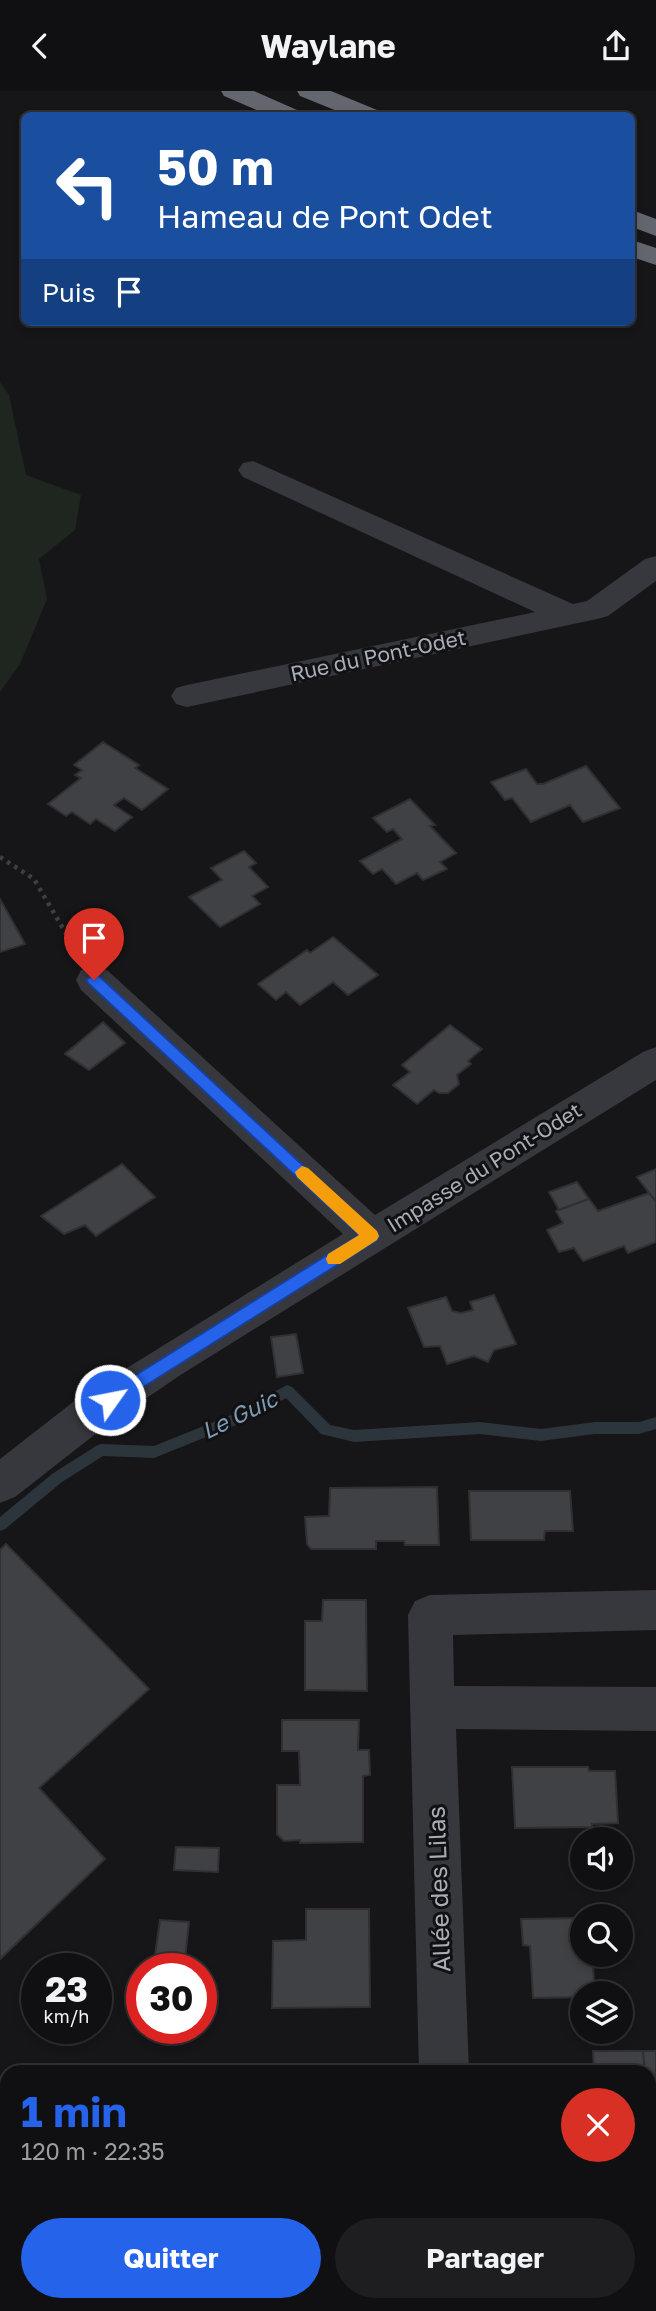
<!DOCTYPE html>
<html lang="fr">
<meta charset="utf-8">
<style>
body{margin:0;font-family:"Golos Text",sans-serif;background:#1e1e20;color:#f1f3f6;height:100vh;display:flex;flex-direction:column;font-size:26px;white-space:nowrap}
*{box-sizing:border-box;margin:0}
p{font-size:23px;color:#9c9d9f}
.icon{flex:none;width:38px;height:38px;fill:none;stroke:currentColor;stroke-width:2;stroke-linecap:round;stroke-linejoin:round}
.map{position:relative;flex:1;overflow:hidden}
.side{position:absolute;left:0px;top:1974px;width:656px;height:247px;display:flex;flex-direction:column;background:#101012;border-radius:21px 21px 0 0;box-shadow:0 4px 10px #0003,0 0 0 2px #303032}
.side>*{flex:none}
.hud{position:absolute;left:21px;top:21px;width:614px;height:214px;border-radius:10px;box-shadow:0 4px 10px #0003,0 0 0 2px #303032;background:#1a4fa0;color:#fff;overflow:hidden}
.buttons{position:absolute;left:570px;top:1736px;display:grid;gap:14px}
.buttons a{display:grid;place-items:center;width:63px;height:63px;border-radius:50%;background:#101012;box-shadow:0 4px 10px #0003,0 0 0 2px #303032;font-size:35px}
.speed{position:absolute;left:21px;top:1862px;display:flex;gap:14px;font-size:35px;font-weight:700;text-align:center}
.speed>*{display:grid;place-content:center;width:91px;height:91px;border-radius:50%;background:#101012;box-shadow:0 4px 10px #0003,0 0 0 2px #303032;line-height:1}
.speed small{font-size:18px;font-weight:400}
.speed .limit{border:10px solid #d22;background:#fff;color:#111}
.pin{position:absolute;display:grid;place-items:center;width:60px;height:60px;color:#fff;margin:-72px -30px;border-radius:50% 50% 50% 0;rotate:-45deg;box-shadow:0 0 7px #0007}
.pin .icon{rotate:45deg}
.me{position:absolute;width:77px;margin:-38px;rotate:57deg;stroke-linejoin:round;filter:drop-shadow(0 0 5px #0008)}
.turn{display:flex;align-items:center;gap:24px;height:147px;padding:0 21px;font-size:32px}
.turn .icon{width:91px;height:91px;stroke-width:2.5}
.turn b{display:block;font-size:49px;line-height:60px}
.then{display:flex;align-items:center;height:66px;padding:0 21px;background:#0003;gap:14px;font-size:26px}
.round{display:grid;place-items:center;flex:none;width:74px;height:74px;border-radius:37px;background:#1e1e20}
.headline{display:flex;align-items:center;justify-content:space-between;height:119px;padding:0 21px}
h1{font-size:42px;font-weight:700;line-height:52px;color:#2563eb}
.primary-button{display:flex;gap:14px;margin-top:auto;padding:14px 21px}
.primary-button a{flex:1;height:80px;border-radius:42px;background:#2563eb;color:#fff;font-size:28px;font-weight:700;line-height:80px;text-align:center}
.primary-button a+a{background:#1e1e20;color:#f1f3f6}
header{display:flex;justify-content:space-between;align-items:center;height:91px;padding:0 21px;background:#101012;font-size:32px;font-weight:700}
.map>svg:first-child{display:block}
.green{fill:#1e261f}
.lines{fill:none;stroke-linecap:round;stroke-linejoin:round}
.stream{fill:#2c353c;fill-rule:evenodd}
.building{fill:#404145;stroke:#303034;stroke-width:2}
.path{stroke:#3d3f44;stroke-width:4.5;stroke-dasharray:3.5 5;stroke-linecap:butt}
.minor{fill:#37383d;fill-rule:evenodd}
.highway{fill:#63666e;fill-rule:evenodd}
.route{fill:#2563eb;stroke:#184099;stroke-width:2}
.slow{fill:#f59e0b}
.labels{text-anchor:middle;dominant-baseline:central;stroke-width:6;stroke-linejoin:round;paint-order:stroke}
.street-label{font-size:21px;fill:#a8adb8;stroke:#111113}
.water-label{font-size:23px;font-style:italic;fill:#7f9bb3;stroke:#111113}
.near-street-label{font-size:24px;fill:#a8adb8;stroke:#111113}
</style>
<header><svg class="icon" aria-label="back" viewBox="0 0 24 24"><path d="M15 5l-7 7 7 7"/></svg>Waylane<svg class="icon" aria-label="share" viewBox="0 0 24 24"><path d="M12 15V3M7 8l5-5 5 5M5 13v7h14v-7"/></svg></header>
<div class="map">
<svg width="656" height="2220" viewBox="0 0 656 2220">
<rect width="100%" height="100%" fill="#161618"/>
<path class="green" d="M 0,291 L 9,304 L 26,384 L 81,404 L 75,439 L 39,468 L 47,508 L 20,573 L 0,601 Z"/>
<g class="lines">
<path class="stream" d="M 287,1294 L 292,1296 L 330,1334 L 354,1339 L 480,1331 L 541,1338 L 595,1331 L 639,1331 L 656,1326 L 656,1338 L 639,1343 L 595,1343 L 541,1350 L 480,1343 L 354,1351 L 321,1343 L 286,1307 L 241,1332 L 154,1367 L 103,1365 L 62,1391 L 5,1438 L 0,1440 L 0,1426 L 52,1383 L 96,1355 L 101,1353 L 154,1355 L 231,1324 Z"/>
</g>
<g class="building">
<path d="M 103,651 L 139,674 L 135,677 L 168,698 L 142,719 L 124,707 L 114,714 L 132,726 L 115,740 L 96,728 L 90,733 L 72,721 L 66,725 L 48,713 L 81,687 L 75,684 L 82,679 L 74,674 Z"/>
<path d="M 586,675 L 620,717 L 583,731 L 570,714 L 531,731 L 512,707 L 505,709 L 491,691 L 526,678 L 537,693 L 543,693 Z"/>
<path d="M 410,708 L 435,734 L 430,735 L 456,762 L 440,771 L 447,778 L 423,789 L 417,782 L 396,793 L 382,778 L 373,783 L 360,770 L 402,748 L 393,738 L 387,741 L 373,727 Z"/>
<path d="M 244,760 L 256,772 L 249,776 L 268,796 L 252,805 L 260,813 L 220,836 L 189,806 L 222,789 L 211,777 Z"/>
<path d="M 0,808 L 25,853 L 0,861 Z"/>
<path d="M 333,846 L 378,884 L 348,904 L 333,891 L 300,914 L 286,901 L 276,909 L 258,893 L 307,859 L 310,862 Z"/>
<path d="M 103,931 L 125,952 L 89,979 L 65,963 Z"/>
<path d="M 450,934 L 482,958 L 468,970 L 471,973 L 457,984 L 459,993 L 448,1002 L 439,1002 L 434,999 L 417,1013 L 393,994 L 410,981 L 402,974 Z"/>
<path d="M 122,1073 L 155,1106 L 96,1145 L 85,1134 L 64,1143 L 41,1125 Z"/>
<path d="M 656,1078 L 656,1111 L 637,1086 Z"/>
<path d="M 577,1091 L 589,1108 L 559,1119 L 549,1101 Z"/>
<path d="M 649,1102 L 656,1111 L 656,1151 L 628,1162 L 624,1155 L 583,1170 L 574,1157 L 559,1161 L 547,1139 L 563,1132 L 556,1120 L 589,1108 L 598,1120 Z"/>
<path d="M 494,1204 L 516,1253 L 494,1259 L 488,1271 L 474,1265 L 447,1273 L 440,1255 L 424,1256 L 408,1217 L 446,1206 L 452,1220 L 461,1222 L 473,1219 L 470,1211 Z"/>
<path d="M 296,1243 L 303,1282 L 277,1286 L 271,1246 Z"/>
<path d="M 437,1396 L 439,1454 L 405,1454 L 404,1450 L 376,1450 L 376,1458 L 311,1458 L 307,1453 L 305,1426 L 329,1425 L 330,1397 Z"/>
<path d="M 469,1400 L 570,1400 L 573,1440 L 545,1440 L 544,1449 L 471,1449 Z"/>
<path d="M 6,1453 L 149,1598 L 39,1697 L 105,1768 L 0,1868 L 0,1459 Z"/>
<path d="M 323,1509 L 366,1509 L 367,1600 L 305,1599 L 305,1530 L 322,1530 Z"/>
<path d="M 282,1629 L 359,1629 L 358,1659 L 369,1659 L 370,1684 L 363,1685 L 363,1751 L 300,1752 L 300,1749 L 284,1750 L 277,1743 L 277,1694 L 300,1694 L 299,1660 L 282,1660 Z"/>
<path d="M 512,1676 L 588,1676 L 589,1680 L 615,1680 L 618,1732 L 592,1733 L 592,1736 L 515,1737 Z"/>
<path d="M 176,1756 L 219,1757 L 218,1781 L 174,1779 Z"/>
<path d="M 306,1818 L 369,1818 L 370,1916 L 272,1917 L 273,1850 L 306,1849 Z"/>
<path d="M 583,1827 L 583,1864 L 592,1864 L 595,1902 L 583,1902 L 583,1906 L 533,1907 L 530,1855 L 523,1854 L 521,1828 Z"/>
<path d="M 160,1829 L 189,1831 L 184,1878 L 153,1878 Z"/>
<path d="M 593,1960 L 643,1960 L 645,1981 L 594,1981 Z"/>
<path d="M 643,1960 L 656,1960 L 656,1987 L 649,1987 L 649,1981 L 645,1981 Z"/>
<rect x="189" y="2214" width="70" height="6"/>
<path d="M 541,2214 L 633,2214 L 633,2220 L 542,2220 Z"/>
</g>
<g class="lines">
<path class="path" d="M 0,766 L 34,788 L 75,858"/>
<g class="minor">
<path d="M 253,370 L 573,513 L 587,510 L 645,468 L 656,465 L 656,490 L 608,525 L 597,528 L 187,616 L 176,613 L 171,605 L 176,597 L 187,594 L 535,521 L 243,386 L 238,379 L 243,372 Z"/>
<path d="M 94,875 L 107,879 L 375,1124 L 643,961 L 656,956 L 656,989 L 182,1283 L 107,1334 L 15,1406 L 0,1412 L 0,1368 L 77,1308 L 343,1143 L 81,899 L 76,889 L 81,879 Z"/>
<path d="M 656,1499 L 656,1539 L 453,1544 L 454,1595 L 656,1596 L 656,1640 L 456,1638 L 469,1981 L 419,1981 L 408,1524 L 415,1510 L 430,1504 Z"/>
<rect x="313" y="2214" width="52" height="6"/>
<rect x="427" y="2214" width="52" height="6"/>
</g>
<g class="highway">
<path d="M 221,0 L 254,0 L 297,19 L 301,24 L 268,24 L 224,5 Z"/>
<path d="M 297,0 L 331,0 L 377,19 L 381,24 L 347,24 L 300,5 Z"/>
<path d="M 632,119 L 656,128 L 656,145 L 632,136 Z"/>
<path d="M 632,149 L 656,157 L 656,174 L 632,166 Z"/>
</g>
</g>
<path class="route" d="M 94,883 L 99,885 L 379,1145 L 377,1149 L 110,1317 L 104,1315 L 101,1309 L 104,1304 L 359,1144 L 89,893 L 86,889 Z"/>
<path class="slow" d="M 302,1075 L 308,1077 L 377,1140 L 379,1145 L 377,1149 L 340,1173 L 328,1173 L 326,1168 L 328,1163 L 359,1144 L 297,1086 L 295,1081 Z"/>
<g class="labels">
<g class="street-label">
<text transform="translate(378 564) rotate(-12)">Rue du Pont-Odet</text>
<text transform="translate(484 1076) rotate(-32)">Impasse du Pont-Odet</text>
</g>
<g class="water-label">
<text transform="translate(239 1323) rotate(-26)">Le Guic</text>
</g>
<g class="near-street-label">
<text transform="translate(438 1798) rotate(-92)">Allée des Lilas</text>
</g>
</g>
</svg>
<div class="buttons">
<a><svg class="icon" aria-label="sound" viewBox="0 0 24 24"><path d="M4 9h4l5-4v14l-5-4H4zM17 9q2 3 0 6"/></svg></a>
<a><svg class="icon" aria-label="search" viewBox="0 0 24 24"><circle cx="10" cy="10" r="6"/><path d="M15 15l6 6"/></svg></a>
<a><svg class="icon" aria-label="layers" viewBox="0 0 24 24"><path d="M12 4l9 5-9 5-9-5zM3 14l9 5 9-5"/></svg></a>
</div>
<div class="speed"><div>23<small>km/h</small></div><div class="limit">30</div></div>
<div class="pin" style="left:94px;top:889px;background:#d93025"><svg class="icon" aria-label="arrive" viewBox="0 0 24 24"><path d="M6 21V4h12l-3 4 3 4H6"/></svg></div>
<svg class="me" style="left:110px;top:1309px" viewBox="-20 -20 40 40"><circle r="17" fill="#2563eb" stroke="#fff" stroke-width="3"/><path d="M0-11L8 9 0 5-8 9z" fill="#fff"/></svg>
<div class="hud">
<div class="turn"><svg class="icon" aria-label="left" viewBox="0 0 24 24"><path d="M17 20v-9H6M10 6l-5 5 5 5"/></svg><div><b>50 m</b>Hameau de Pont Odet</div></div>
<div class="then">Puis<svg class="icon" aria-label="arrive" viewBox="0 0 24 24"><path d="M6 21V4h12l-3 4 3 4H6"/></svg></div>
</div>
<section class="side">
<div class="headline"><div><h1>1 min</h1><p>120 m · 22:35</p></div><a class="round" style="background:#d93025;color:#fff"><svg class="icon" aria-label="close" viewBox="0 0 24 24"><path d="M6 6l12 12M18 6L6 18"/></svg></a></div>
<div class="primary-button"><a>Quitter</a><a>Partager</a></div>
</section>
</div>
